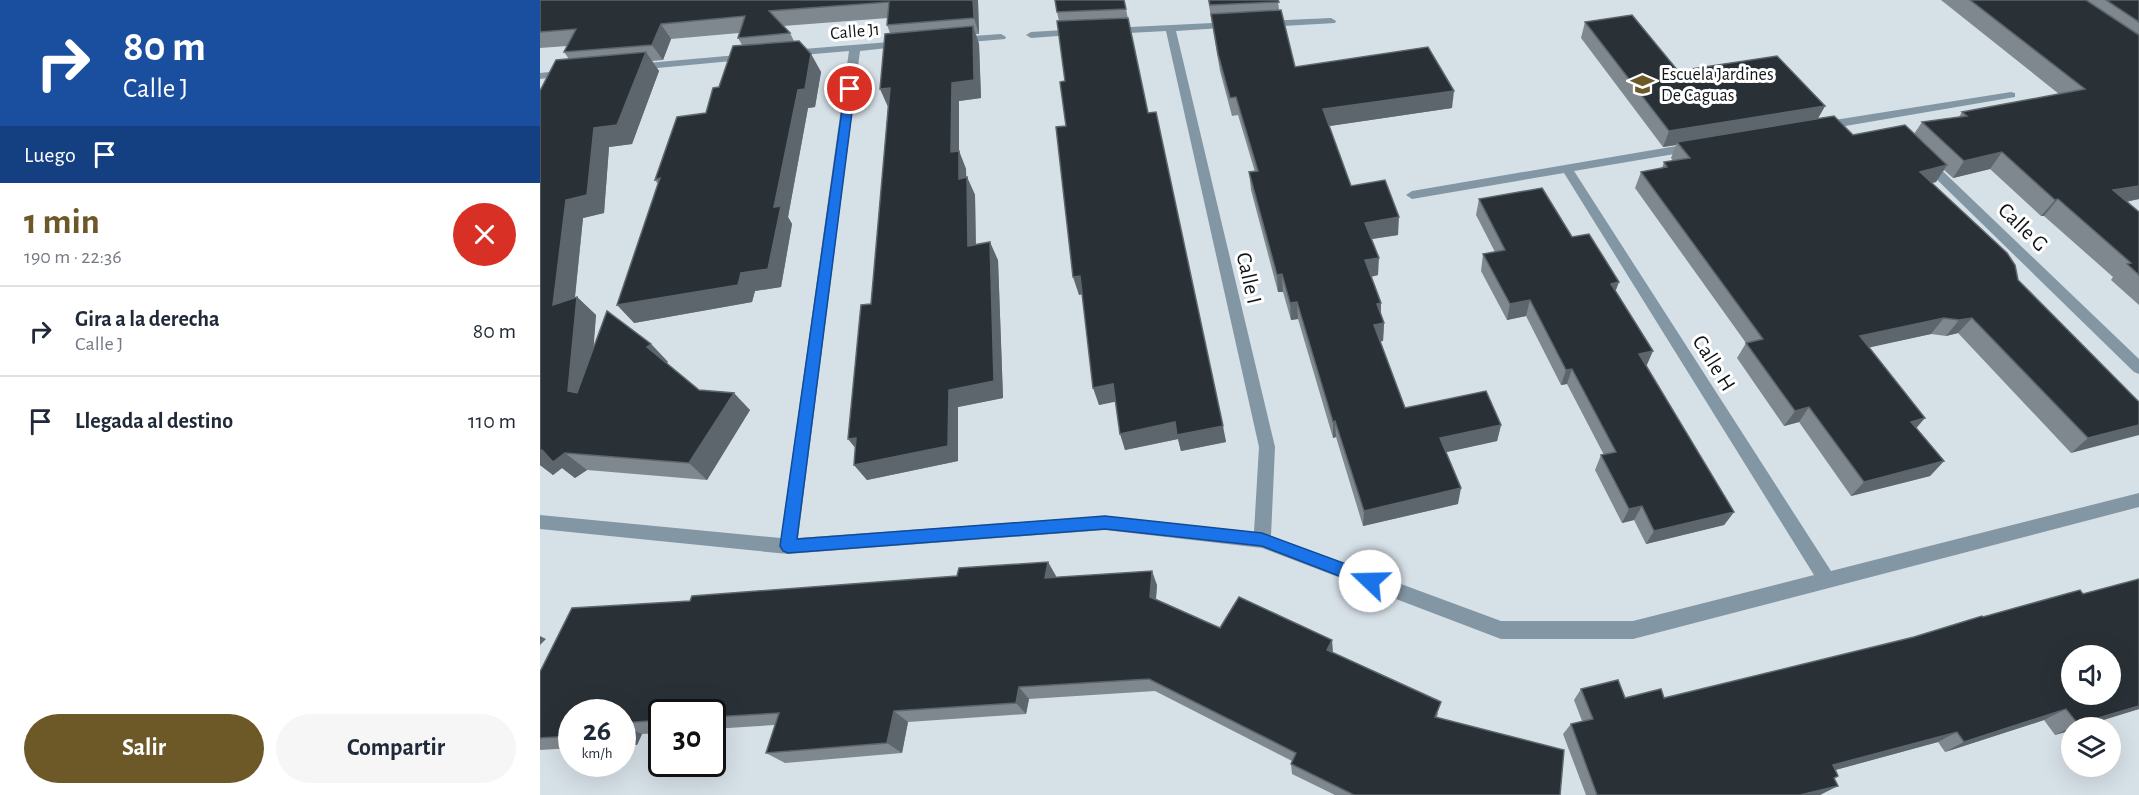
<!DOCTYPE html>
<html lang="es">
<meta charset="utf-8">
<style>
body{margin:0;font-family:"Alegreya Sans",sans-serif;background:#f6f6f7;color:#1f2937;height:100vh;display:flex;flex-direction:column;font-size:22px;white-space:nowrap}
*{box-sizing:border-box;margin:0}
p{font-size:20px;color:#747a83}
.icon{flex:none;width:33px;height:33px;fill:none;stroke:currentColor;stroke-width:2;stroke-linecap:round;stroke-linejoin:round}
.map{position:relative;flex:1;overflow:hidden}
.details{display:flex;flex-direction:column;background:#fff;width:540px}
.details>*{flex:none}
.top-card{background:#1a4fa0;color:#fff;overflow:hidden}
.fabs{position:absolute;left:1521px;top:645px;display:grid;gap:12px}
.fabs a{display:grid;place-items:center;width:60px;height:60px;border-radius:50%;background:#fff;box-shadow:0 6px 24px #0002;font-size:30px}
.speed{position:absolute;left:18px;top:699px;display:flex;gap:12px;font-size:30px;font-weight:700;text-align:center}
.speed>*{display:grid;place-content:center;width:78px;height:78px;border-radius:50%;background:#fff;box-shadow:0 6px 24px #0002;line-height:1}
.speed small{font-size:15px;font-weight:400}
.speed .limit{border:3px solid #111;border-radius:9px;background:#fff;color:#111}
.pin{position:absolute;display:grid;place-items:center;width:51px;height:51px;color:#fff;margin:-26px;border:3px solid #fff;border-radius:50%;box-shadow:0 2px 6px #0007}
.me{position:absolute;width:66px;margin:-33px;rotate:291deg;stroke-linejoin:round;filter:drop-shadow(0 0 4px #0008)}
.turn{display:flex;align-items:center;gap:21px;height:126px;padding:0 24px;font-size:27px}
.turn .icon{width:78px;height:78px;stroke-width:2.5}
.turn b{display:block;font-size:42px;line-height:51px}
.then{display:flex;align-items:center;height:57px;padding:0 24px;background:#0003;gap:12px;font-size:22px}
.round{display:grid;place-items:center;flex:none;width:63px;height:63px;border-radius:32px;background:#f6f6f7}
.head{display:flex;align-items:center;justify-content:space-between;height:102px;padding:0 24px}
h1{font-size:36px;font-weight:600;line-height:45px;color:#6d5928}
.primary-button{display:flex;gap:12px;margin-top:auto;padding:12px 24px}
.primary-button a{flex:1;height:69px;border-radius:36px;background:#6d5928;color:#fff;font-size:24px;font-weight:600;line-height:69px;text-align:center}
.primary-button a+a{background:#f6f6f7;color:#1f2937}
ul{padding:0;list-style:none}
li{display:flex;align-items:center;gap:18px;height:90px;padding:0 24px;border-top:2px solid #e0e1e3}
li div{flex:1}
li b{display:block;font-size:22px}
li em{font-style:normal}
main{display:flex;flex:1;min-height:0}
.map>svg:first-child{display:block}
.lines{fill:none;stroke-linecap:round;stroke-linejoin:round}
.minor{fill:#8296a3;fill-rule:evenodd}
.wall{fill:#80888f}
.shaded-wall{fill:#5d666c}
.building{fill:#293137;stroke:#5d666c;stroke-width:1.5;fill-rule:evenodd}
.route{fill:#1a73e8;stroke:#114b97;stroke-width:1.5}
.labels{text-anchor:middle;dominant-baseline:central;stroke-width:6;stroke-linejoin:round;paint-order:stroke}
.far-street-label{font-size:18px;fill:#111517;stroke:#fff}
.far-poi-label{font-size:18px;fill:#111517;stroke:#fff;text-anchor:start}
.street-label{font-size:22px;fill:#111517;stroke:#fff}
</style>
<main>
<section class="details">
<div class="top-card">
<div class="turn"><svg class="icon" aria-label="right" viewBox="0 0 24 24"><path d="M7 20v-9h11M14 6l5 5-5 5"/></svg><div><b>80 m</b>Calle J</div></div>
<div class="then">Luego<svg class="icon" aria-label="arrive" viewBox="0 0 24 24"><path d="M6 21V4h12l-3 4 3 4H6"/></svg></div>
</div>
<div class="head"><div><h1>1 min</h1><p>190 m · 22:36</p></div><a class="round" style="background:#d93025;color:#fff"><svg class="icon" aria-label="close" viewBox="0 0 24 24"><path d="M6 6l12 12M18 6L6 18"/></svg></a></div>
<ul>
<li><svg class="icon" aria-label="right" viewBox="0 0 24 24"><path d="M7 20v-9h11M14 6l5 5-5 5"/></svg><div><b>Gira a la derecha</b><p>Calle J</p></div><em>80 m</em></li>
<li><svg class="icon" aria-label="arrive" viewBox="0 0 24 24"><path d="M6 21V4h12l-3 4 3 4H6"/></svg><div><b>Llegada al destino</b></div><em>110 m</em></li>
</ul>
<div class="primary-button"><a>Salir</a><a>Compartir</a></div>
</section>
<div class="map">
<svg width="1599" height="795" viewBox="0 0 1599 795">
<rect width="100%" height="100%" fill="#d6e0e7"/>
<g class="lines">
<g class="minor">
<path d="M 791,18 L 796,21 L 795,23 L 726,27 L 721,24 L 726,21 Z"/>
<path d="M 693,22 L 697,23 L 697,27 L 636,31 L 735,447 L 731,536 L 961,621 L 1093,621 L 1274,575 L 1024,173 L 872,199 L 866,195 L 872,191 L 1154,143 L 1158,144 L 1158,150 L 1034,171 L 1291,571 L 1599,493 L 1599,507 L 1093,639 L 961,639 L 722,548 L 565,530 L 248,554 L 0,529 L 0,515 L 241,538 L 309,51 L 251,56 L 246,53 L 251,50 L 362,41 L 366,42 L 366,46 L 320,51 L 258,538 L 565,516 L 714,532 L 719,447 L 626,31 L 570,34 L 565,31 L 570,28 Z"/>
<path d="M 540,29 L 545,32 L 544,34 L 491,38 L 486,35 L 491,32 Z"/>
<path d="M 461,34 L 466,37 L 465,39 L 419,43 L 414,40 L 419,37 Z"/>
<path d="M 209,54 L 213,55 L 213,59 L 96,70 L 91,67 L 96,64 Z"/>
<path d="M 27,70 L 32,73 L 31,75 L 0,79 L 0,73 Z"/>
<path d="M 1471,92 L 1475,93 L 1475,97 L 1282,130 L 1276,126 L 1282,122 Z"/>
<path d="M 1386,158 L 1390,159 L 1599,359 L 1599,374 L 1594,372 L 1382,165 L 1382,159 Z"/>
</g>
</g>
<g class="wall">
<path d="M 0,0 L 438,0 L 439,34 L 436,34 L 439,44 L 441,98 L 419,101 L 419,151 L 426,169 L 426,177 L 427,177 L 435,195 L 436,244 L 458,260 L 463,398 L 418,407 L 418,461 L 327,480 L 314,465 L 331,304 L 348,107 L 350,33 L 347,25 L 348,18 L 243,26 L 250,33 L 254,41 L 271,54 L 281,72 L 275,107 L 268,108 L 248,217 L 252,224 L 241,287 L 215,291 L 212,302 L 94,323 L 118,184 L 115,180 L 166,113 L 179,87 L 202,45 L 198,38 L 199,33 L 131,39 L 123,60 L 112,61 L 119,71 L 92,144 L 69,147 L 64,213 L 43,218 L 35,298 L 37,297 L 56,315 L 53,349 L 111,344 L 128,362 L 126,363 L 159,390 L 210,410 L 167,480 L 47,470 L 35,478 L 22,468 L 13,475 L 0,465 L 0,91 L 29,59 L 24,52 L 27,46 L 0,48 Z"/>
<path d="M 584,0 L 608,113 L 686,442 L 641,451 L 638,439 L 585,450 L 575,401 L 559,405 L 542,294 L 539,295 L 526,126 L 525,81 L 519,21 L 517,12 Z"/>
<path d="M 668,0 L 738,0 L 739,10 L 755,67 L 912,108 L 789,126 L 811,186 L 858,235 L 832,239 L 838,275 L 831,277 L 841,303 L 841,315 L 844,323 L 843,341 L 840,341 L 865,408 L 961,425 L 957,441 L 906,452 L 918,504 L 823,526 L 796,437 L 793,438 L 758,319 L 751,320 L 743,292 L 738,292 L 711,190 L 709,172 L 715,172 L 698,115 L 692,116 L 680,71 Z"/>
<path d="M 1401,0 L 1599,0 L 1599,199 L 1587,202 L 1599,212 L 1599,305 L 1571,280 L 1573,277 L 1504,216 L 1501,216 L 1450,169 L 1413,178 L 1404,170 L 1396,182 L 1392,183 L 1478,280 L 1599,402 L 1531,453 L 1418,333 L 1406,336 L 1391,334 L 1329,347 L 1376,428 L 1404,461 L 1390,476 L 1311,496 L 1259,422 L 1244,426 L 1197,358 L 1206,343 L 1095,188 L 1101,172 L 1122,168 L 1124,162 L 1133,161 L 1131,158 L 1136,145 L 1123,147 L 1041,38 L 1045,22 L 1138,71 L 1285,106 L 1278,118 L 1313,135 L 1374,134 L 1382,122 L 1419,117 L 1422,112 L 1519,94 Z"/>
<path d="M 939,199 L 1032,237 L 1076,292 L 1106,366 L 1194,512 L 1184,525 L 1106,544 L 1094,520 L 1082,523 L 1055,470 L 1061,455 L 1064,455 L 1027,384 L 1021,385 L 986,316 L 967,320 L 941,271 L 943,254 L 955,252 L 936,215 Z"/>
<path d="M 508,562 L 516,577 L 617,585 L 616,599 L 680,628 L 793,653 L 898,713 L 897,717 L 1020,795 L 795,795 L 752,774 L 751,764 L 752,761 L 615,691 L 489,699 L 486,714 L 368,722 L 362,753 L 245,763 L 226,753 L 235,725 L 172,729 L 172,712 L 122,712 L 122,733 L 102,734 L 97,745 L 82,745 L 82,712 L 32,712 L 32,748 L 0,750 L 0,672 L 150,601 L 417,576 Z"/>
<path d="M 1443,617 L 1599,709 L 1532,728 L 1532,730 L 1515,735 L 1504,720 L 1405,752 L 1398,742 L 1295,770 L 1294,779 L 1282,794 L 1280,795 L 1046,795 L 1023,734 L 1031,724 L 1042,721 L 1034,700 L 1041,689 L 1085,698 L 1124,698 L 1374,637 Z"/>
</g>
<g class="shaded-wall">
<path d="M 433,0 L 438,0 L 439,34 L 434,18 Z"/>
<path d="M 121,24 L 131,39 L 123,60 L 112,45 Z"/>
<path d="M 433,26 L 439,44 L 441,98 L 419,101 L 419,151 L 426,169 L 427,197 L 419,179 L 411,152 L 412,83 Z"/>
<path d="M 106,52 L 119,71 L 92,144 L 69,147 L 64,213 L 43,218 L 32,324 L 13,305 L 26,200 L 54,128 Z"/>
<path d="M 271,54 L 281,72 L 275,107 L 268,108 L 248,217 L 252,224 L 241,287 L 215,291 L 212,302 L 94,323 L 77,305 L 201,273 L 234,207 L 258,90 Z"/>
<path d="M 350,88 L 348,107 L 340,89 Z"/>
<path d="M 914,91 L 912,108 L 783,127 L 783,109 Z"/>
<path d="M 1285,106 L 1276,122 L 1137,142 L 1136,145 L 1123,147 L 1129,131 Z"/>
<path d="M 1462,152 L 1450,169 L 1413,178 L 1424,161 Z"/>
<path d="M 1407,165 L 1396,182 L 1369,188 L 1380,172 Z"/>
<path d="M 427,177 L 435,195 L 436,263 L 428,246 Z"/>
<path d="M 1599,186 L 1599,199 L 1558,206 L 1573,190 Z"/>
<path d="M 1518,199 L 1504,216 L 1501,216 L 1515,200 Z"/>
<path d="M 859,217 L 858,235 L 825,240 L 825,223 Z"/>
<path d="M 450,242 L 458,260 L 463,398 L 418,407 L 418,461 L 327,480 L 314,465 L 409,390 Z"/>
<path d="M 839,258 L 838,275 L 824,278 L 825,260 Z"/>
<path d="M 742,274 L 743,292 L 738,292 L 737,275 Z"/>
<path d="M 540,276 L 546,293 L 539,295 L 533,277 Z"/>
<path d="M 1079,282 L 1073,298 L 1071,284 Z"/>
<path d="M 37,297 L 56,315 L 49,408 L 28,391 Z"/>
<path d="M 990,300 L 986,316 L 967,320 L 970,304 Z"/>
<path d="M 757,302 L 758,319 L 751,320 L 750,303 Z"/>
<path d="M 841,303 L 840,320 L 837,304 Z"/>
<path d="M 1404,318 L 1391,334 L 1309,352 L 1320,336 Z"/>
<path d="M 1432,318 L 1418,333 L 1406,336 L 1419,320 Z"/>
<path d="M 844,323 L 843,341 L 833,343 L 834,325 Z"/>
<path d="M 111,344 L 128,362 L 124,365 L 107,347 Z"/>
<path d="M 1113,351 L 1106,367 L 1099,354 Z"/>
<path d="M 1032,369 L 1027,384 L 1021,385 L 1026,370 Z"/>
<path d="M 573,384 L 579,401 L 559,405 L 553,388 Z"/>
<path d="M 194,393 L 210,410 L 167,480 L 149,463 Z"/>
<path d="M 1269,407 L 1259,422 L 1244,426 L 1255,411 Z"/>
<path d="M 1385,418 L 1372,433 L 1371,422 Z"/>
<path d="M 795,421 L 796,437 L 793,438 L 793,422 Z"/>
<path d="M 635,422 L 683,426 L 686,442 L 641,451 L 638,439 L 585,450 L 580,434 Z"/>
<path d="M 961,425 L 957,441 L 898,454 L 900,438 Z"/>
<path d="M 1599,425 L 1599,435 L 1531,453 L 1548,438 Z"/>
<path d="M 316,438 L 321,455 L 308,439 Z"/>
<path d="M 2,450 L 25,453 L 47,470 L 35,478 L 22,468 L 13,475 L 0,465 L 0,451 Z"/>
<path d="M 1404,461 L 1390,476 L 1311,496 L 1324,482 Z"/>
<path d="M 921,488 L 918,504 L 823,526 L 824,511 Z"/>
<path d="M 1102,506 L 1094,520 L 1082,523 L 1089,509 Z"/>
<path d="M 1194,512 L 1184,525 L 1106,544 L 1114,531 Z"/>
<path d="M 508,562 L 516,576 L 514,592 L 505,578 Z"/>
<path d="M 612,571 L 617,585 L 615,610 L 610,597 Z"/>
<path d="M 0,636 L 6,639 L 0,645 Z"/>
<path d="M 792,640 L 793,652 L 787,650 Z"/>
<path d="M 479,687 L 489,699 L 486,714 L 476,703 Z"/>
<path d="M 1599,706 L 1599,709 L 1538,728 L 1532,728 L 1532,730 L 1515,735 L 1538,724 Z"/>
<path d="M 1526,709 L 1504,720 L 1405,752 L 1424,742 Z"/>
<path d="M 354,711 L 368,722 L 362,753 L 347,743 Z"/>
<path d="M 82,725 L 102,734 L 97,745 L 82,738 Z"/>
<path d="M 1417,732 L 1398,742 L 1277,775 L 1293,765 Z"/>
<path d="M 1298,786 L 1280,795 L 1260,795 Z"/>
</g>
<g class="building">
<path d="M 0,0 L 433,0 L 434,18 L 347,25 L 349,2 L 229,11 L 250,33 L 198,38 L 205,16 L 121,24 L 112,45 L 24,52 L 36,29 L 0,32 Z"/>
<path d="M 515,0 L 584,0 L 586,9 L 517,12 Z"/>
<path d="M 669,0 L 738,0 L 739,2 L 670,5 Z"/>
<path d="M 1430,0 L 1546,0 L 1599,35 L 1599,186 L 1573,190 L 1599,212 L 1599,275 L 1587,264 L 1591,263 L 1518,199 L 1515,200 L 1462,152 L 1424,161 L 1382,122 L 1427,116 L 1422,112 L 1545,89 Z"/>
<path d="M 1566,0 L 1599,0 L 1599,22 Z"/>
<path d="M 741,10 L 755,67 L 888,47 L 914,91 L 783,109 L 811,186 L 845,180 L 859,217 L 825,223 L 839,258 L 825,260 L 841,303 L 837,304 L 844,323 L 834,325 L 865,408 L 946,391 L 961,425 L 900,438 L 921,488 L 824,511 L 795,421 L 793,422 L 757,302 L 750,303 L 742,274 L 737,275 L 709,172 L 718,171 L 696,97 L 690,98 L 678,54 L 671,14 Z"/>
<path d="M 1092,15 L 1138,71 L 1237,56 L 1285,106 L 1129,131 L 1045,22 Z"/>
<path d="M 588,18 L 608,113 L 616,112 L 683,426 L 637,435 L 635,422 L 580,434 L 573,384 L 553,388 L 540,276 L 533,277 L 516,127 L 526,126 L 520,82 L 525,81 L 517,21 Z"/>
<path d="M 433,26 L 434,80 L 412,83 L 411,152 L 419,151 L 419,179 L 427,177 L 428,246 L 450,242 L 454,381 L 409,390 L 408,446 L 314,465 L 316,438 L 308,439 L 321,305 L 331,304 L 350,88 L 340,89 L 345,34 Z"/>
<path d="M 259,41 L 271,54 L 265,89 L 258,90 L 234,207 L 241,206 L 228,269 L 201,273 L 198,285 L 77,305 L 120,178 L 115,180 L 137,117 L 166,113 L 173,88 L 179,87 L 193,46 Z"/>
<path d="M 106,52 L 77,125 L 54,128 L 47,195 L 26,200 L 13,305 L 37,297 L 28,391 L 37,393 L 67,311 L 111,344 L 107,347 L 159,390 L 194,393 L 149,463 L 25,453 L 13,462 L 2,450 L 0,451 L 0,91 L 16,60 Z"/>
<path d="M 1294,116 L 1313,135 L 1365,125 L 1407,165 L 1380,172 L 1467,253 L 1475,265 L 1478,280 L 1599,402 L 1599,425 L 1548,438 L 1432,318 L 1419,320 L 1404,318 L 1320,336 L 1385,418 L 1371,422 L 1404,461 L 1324,482 L 1269,407 L 1255,411 L 1206,343 L 1223,339 L 1101,172 L 1127,167 L 1124,162 L 1150,158 L 1137,142 Z"/>
<path d="M 1002,188 L 1032,237 L 1049,234 L 1079,282 L 1071,284 L 1113,351 L 1099,354 L 1194,512 L 1114,531 L 1102,506 L 1089,509 L 1061,455 L 1076,452 L 1032,369 L 1026,370 L 990,300 L 970,304 L 943,254 L 965,250 L 939,199 Z"/>
<path d="M 508,562 L 505,578 L 612,571 L 610,597 L 680,628 L 699,597 L 792,640 L 787,650 L 901,702 L 895,717 L 1024,750 L 1020,795 L 814,795 L 751,764 L 756,753 L 609,679 L 479,687 L 476,703 L 354,711 L 347,743 L 226,753 L 239,713 L 172,717 L 172,712 L 122,712 L 122,720 L 82,723 L 82,712 L 32,712 L 32,736 L 0,738 L 0,672 L 32,608 L 150,601 L 152,596 L 417,576 L 419,568 Z"/>
<path d="M 1599,579 L 1599,706 L 1538,724 L 1526,709 L 1424,742 L 1417,732 L 1293,765 L 1298,776 L 1294,778 L 1298,786 L 1260,795 L 1057,795 L 1031,724 L 1053,719 L 1041,689 L 1078,680 L 1085,698 L 1121,689 L 1124,698 L 1374,637 L 1442,616 L 1443,617 L 1540,590 L 1543,594 ZM 1532,656 L 1570,656 L 1570,694 L 1532,694 Z"/>
</g>
<path class="route" d="M 310,86 L 315,89 L 257,539 L 565,516 L 722,533 L 836,575 L 838,581 L 836,586 L 830,588 L 722,546 L 565,529 L 248,553 L 243,551 L 240,546 L 305,89 Z"/>
<defs>
<symbol id="school-bare" viewBox="-9 -9 18 18"><path d="M0-5L7-2L0 1L-7-2ZM-4 1L0 2.5L4 1V4Q0 6-4 4Z" fill="#6d5928" stroke="#fff" stroke-width="2.5" paint-order="stroke"/></symbol>
</defs>
<g fill-rule="evenodd">
<use href="#school-bare" x="1086" y="68" width="33" height="33"/>
</g>
<g class="labels">
<g class="far-street-label">
<text transform="translate(315 32) rotate(-5)">Calle J1</text>
</g>
<g class="far-poi-label">
<text x="1121" y="75">Escuela Jardines<tspan x="1121" dy="21">De Caguas</tspan></text>
</g>
<g class="street-label">
<text transform="translate(1483 227) rotate(44)">Calle G</text>
<text transform="translate(709 278) rotate(77)">Calle I</text>
<text transform="translate(1174 363) rotate(58)">Calle H</text>
</g>
</g>
</svg>
<div class="fabs">
<a><svg class="icon" aria-label="sound" viewBox="0 0 24 24"><path d="M4 9h4l5-4v14l-5-4H4zM17 9q2 3 0 6"/></svg></a>
<a><svg class="icon" aria-label="layers" viewBox="0 0 24 24"><path d="M12 4l9 5-9 5-9-5zM3 14l9 5 9-5"/></svg></a>
</div>
<div class="speed"><div>26<small>km/h</small></div><div class="limit">30</div></div>
<div class="pin" style="left:310px;top:89px;background:#d93025"><svg class="icon" aria-label="arrive" viewBox="0 0 24 24"><path d="M6 21V4h12l-3 4 3 4H6"/></svg></div>
<svg class="me" style="left:830px;top:581px" viewBox="-20 -20 40 40"><circle r="19" fill="#fff"/><path d="M0-13L10 11 0 6-10 11z" fill="#1a73e8"/></svg>
</div>
</main>
